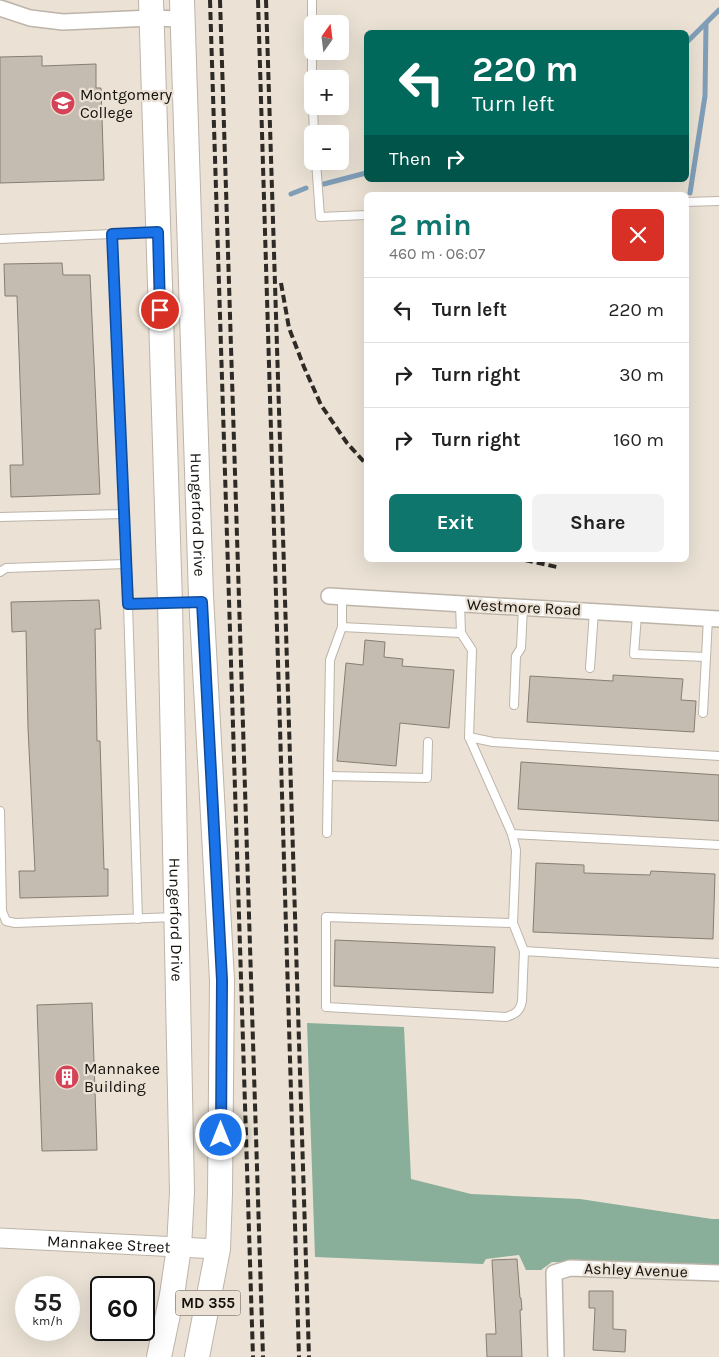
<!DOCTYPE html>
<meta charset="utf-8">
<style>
body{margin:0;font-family:Karla,sans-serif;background:#f2f2f2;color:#222;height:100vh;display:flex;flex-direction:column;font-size:19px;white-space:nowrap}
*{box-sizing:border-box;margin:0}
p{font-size:16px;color:#767676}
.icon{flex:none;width:28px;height:28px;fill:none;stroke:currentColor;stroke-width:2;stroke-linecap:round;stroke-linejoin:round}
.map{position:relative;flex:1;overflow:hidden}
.side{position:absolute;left:364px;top:192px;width:325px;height:370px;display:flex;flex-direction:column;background:#fff;border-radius:8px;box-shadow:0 5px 20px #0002}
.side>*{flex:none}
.hud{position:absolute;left:364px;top:30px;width:325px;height:152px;border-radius:8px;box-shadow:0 5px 20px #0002;background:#00695c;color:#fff;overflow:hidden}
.needle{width:32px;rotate:14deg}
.controls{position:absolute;left:304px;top:15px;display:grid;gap:10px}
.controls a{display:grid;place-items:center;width:45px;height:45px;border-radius:8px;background:#fff;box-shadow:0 5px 20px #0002;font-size:25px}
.speed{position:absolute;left:15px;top:1276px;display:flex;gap:10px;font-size:25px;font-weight:700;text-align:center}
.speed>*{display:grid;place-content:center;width:65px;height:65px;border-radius:50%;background:#fff;box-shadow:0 5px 20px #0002;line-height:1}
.speed small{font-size:12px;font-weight:400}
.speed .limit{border:2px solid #111;border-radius:8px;background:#fff;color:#111}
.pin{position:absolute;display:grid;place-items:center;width:42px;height:42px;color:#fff;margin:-21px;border:2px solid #fff;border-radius:50%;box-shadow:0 1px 5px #0007}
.me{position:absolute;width:55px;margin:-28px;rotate:0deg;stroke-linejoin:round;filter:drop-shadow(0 0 4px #0008)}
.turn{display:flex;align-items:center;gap:18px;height:105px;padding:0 25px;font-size:22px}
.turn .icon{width:65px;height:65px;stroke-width:2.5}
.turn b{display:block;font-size:35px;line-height:42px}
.then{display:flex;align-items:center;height:48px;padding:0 25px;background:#0003;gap:10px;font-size:19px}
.round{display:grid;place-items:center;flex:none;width:52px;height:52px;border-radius:8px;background:#f2f2f2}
.headline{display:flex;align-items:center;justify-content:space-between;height:85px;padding:0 25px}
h1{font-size:30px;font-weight:700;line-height:38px;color:#0f766e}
.action{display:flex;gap:10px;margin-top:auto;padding:10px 25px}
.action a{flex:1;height:58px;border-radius:8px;background:#0f766e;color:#fff;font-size:20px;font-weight:700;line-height:58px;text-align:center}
.action a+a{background:#f2f2f2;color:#222}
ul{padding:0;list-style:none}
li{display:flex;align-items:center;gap:15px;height:65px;padding:0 25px;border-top:1px solid #e0e0e0}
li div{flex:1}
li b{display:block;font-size:19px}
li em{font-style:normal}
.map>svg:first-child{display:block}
.forest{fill:#89ae9a}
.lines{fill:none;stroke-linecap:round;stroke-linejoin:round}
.stream{stroke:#819eb8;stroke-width:5}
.building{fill:#c4bcb0;stroke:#867e73}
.service-casing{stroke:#bdb4a9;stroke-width:10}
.minor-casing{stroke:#bdb4a9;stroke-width:18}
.tertiary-casing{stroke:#bdb4a9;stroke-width:21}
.primary-casing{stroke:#bdb4a9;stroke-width:26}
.service{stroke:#fff;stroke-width:8}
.minor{stroke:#fff;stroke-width:15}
.tertiary{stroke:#fff;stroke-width:19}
.primary{stroke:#fff;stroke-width:24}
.rail{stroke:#2e2a25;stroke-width:4;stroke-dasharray:8 4;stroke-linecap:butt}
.route-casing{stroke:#114b97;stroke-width:12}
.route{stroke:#1a73e8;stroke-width:9}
.labels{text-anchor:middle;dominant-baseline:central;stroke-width:4.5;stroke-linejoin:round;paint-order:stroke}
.shield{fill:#ebe2d5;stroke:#545049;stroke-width:1}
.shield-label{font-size:15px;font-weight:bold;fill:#14110d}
.poi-label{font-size:16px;fill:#14110d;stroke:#ebe2d5;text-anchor:start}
.street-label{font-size:16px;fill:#14110d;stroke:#ebe2d5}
</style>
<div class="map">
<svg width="719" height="1357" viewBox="0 0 719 1357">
<rect width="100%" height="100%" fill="#ebe2d5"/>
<path class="forest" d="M 307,1023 L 404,1027 L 411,1179 L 471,1194 L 580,1199 L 712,1219 L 719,1219 L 719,1267 L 552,1262 L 541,1270 L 526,1270 L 519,1255 L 486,1259 L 483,1264 L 315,1257 Z"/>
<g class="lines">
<g class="stream">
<path d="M 686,43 L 719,10"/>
<path d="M 324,184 L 366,173"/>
<path d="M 690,193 L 705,96 L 706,24"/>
<path d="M 291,194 L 306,188"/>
</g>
</g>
<g class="building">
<path d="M 42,56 L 42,66 L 96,64 L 96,88 L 101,88 L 104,180 L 0,183 L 0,57 Z"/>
<path d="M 62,263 L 63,275 L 90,275 L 100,494 L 11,497 L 10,465 L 23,465 L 17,296 L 5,296 L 4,264 Z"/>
<path d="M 99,600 L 101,629 L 95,629 L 97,741 L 100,741 L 104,869 L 108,869 L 108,896 L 20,898 L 19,871 L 35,871 L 28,728 L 26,631 L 12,632 L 11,602 Z"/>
<path d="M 365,640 L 385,642 L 384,657 L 403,659 L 402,666 L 454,670 L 449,728 L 400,723 L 396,766 L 337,761 L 346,663 L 363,665 Z"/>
<path d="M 613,675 L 683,679 L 681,700 L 696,701 L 694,732 L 527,722 L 530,676 L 613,681 Z"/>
<path d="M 521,762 L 719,775 L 719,821 L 518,809 Z"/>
<path d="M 536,863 L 584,865 L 584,873 L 650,875 L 651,871 L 715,874 L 713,939 L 533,932 Z"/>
<path d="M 335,940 L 495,947 L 493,993 L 334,986 Z"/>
<path d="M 92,1003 L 97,1150 L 42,1151 L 37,1005 Z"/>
<path d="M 517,1259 L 520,1298 L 521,1298 L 522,1310 L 520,1310 L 522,1357 L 487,1357 L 486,1334 L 496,1334 L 492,1260 Z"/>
<path d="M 589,1291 L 613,1291 L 613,1329 L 626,1330 L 625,1352 L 593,1350 L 595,1308 L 589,1308 Z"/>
</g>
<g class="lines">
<defs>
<g id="service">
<path d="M 312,0 L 312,105"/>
<path d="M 313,106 L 314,134"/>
<path d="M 316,161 L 320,217 L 366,215"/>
<path d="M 686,202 L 719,201"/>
<path d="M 0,239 L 156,232"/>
<path d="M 124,514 L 128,604 L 168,603"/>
<path d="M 0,517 L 124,514 L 112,234"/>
<path d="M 0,572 L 6,568 L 126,564"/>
<path d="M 342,596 L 342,627 L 461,633 L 460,603"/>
<path d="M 128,604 L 138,919"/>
<path d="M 637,615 L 634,654 L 706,657 L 708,618"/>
<path d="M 461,633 L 472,650 L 469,737 L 512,834 L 516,850 L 513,923 L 326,917 L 326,1007 L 506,1017 C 516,1014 520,1011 522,1001 L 524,951 L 719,963"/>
<path d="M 590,668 L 594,611"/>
<path d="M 514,705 L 516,656 L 521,648 L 523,607"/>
<path d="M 703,713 L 706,657"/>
<path d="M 469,737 L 493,742 L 719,756"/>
<path d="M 328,776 L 427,778 L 428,742"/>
<path d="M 0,811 L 2,911 L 6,921 L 15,923 L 175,917"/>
<path d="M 327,833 L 330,660 L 342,627"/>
<path d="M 512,834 L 719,845"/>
<path d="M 513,923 L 524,951"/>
</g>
<g id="minor">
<path d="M 0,8 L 30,18 L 63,22 L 151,18 L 182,19"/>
<path d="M 329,596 L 719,619"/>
<path d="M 556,1357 L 554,1273 L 570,1268 L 719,1273"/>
</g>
<g id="tertiary">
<path id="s1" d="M 0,1238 L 218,1249"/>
</g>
<g id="primary">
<path id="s2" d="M 151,0 L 170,603 L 182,1192 L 179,1247 L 172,1295 L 159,1357"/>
<path id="s3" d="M 182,0 L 201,596 L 222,980 L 220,1193 L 218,1249 L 197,1357"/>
</g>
</defs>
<use href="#service" class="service-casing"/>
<use href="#minor" class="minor-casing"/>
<use href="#tertiary" class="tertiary-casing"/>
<use href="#primary" class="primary-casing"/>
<use href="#service" class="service"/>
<use href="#minor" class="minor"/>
<use href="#tertiary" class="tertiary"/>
<use href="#primary" class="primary"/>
<g class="rail">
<path d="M 210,0 L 253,1357"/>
<path d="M 220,0 L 263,1357"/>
<path d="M 258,0 L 299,1357"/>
<path d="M 266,0 L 309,1357"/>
<path d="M 281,283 L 289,328 L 304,367 L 321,405 L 347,443 L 366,464"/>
<path d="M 525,560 L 557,567"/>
</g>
</g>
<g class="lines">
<defs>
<path id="route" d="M 160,310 L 158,232 L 112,234 L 128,604 L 202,602 L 222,980 L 221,1135"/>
</defs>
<use href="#route" class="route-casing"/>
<use href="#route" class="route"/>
</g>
<defs>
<symbol id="university-disc" viewBox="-11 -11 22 22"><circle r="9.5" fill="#d44356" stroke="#ebe2d5"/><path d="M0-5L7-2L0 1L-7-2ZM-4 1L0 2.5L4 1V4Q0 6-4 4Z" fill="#fff"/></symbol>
<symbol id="building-disc" viewBox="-11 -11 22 22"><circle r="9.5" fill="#d44356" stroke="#ebe2d5"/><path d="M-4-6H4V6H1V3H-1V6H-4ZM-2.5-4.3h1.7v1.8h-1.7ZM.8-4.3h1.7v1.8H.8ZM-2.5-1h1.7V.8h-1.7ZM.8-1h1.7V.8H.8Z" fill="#fff"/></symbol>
</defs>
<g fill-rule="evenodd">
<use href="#university-disc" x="49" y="89" width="28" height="28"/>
<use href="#building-disc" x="53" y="1063" width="28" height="28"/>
</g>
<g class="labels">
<rect class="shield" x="175.5" y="1290.5" width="65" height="25" rx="4"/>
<g class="shield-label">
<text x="208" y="1303">MD 355</text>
</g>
<g class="poi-label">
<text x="80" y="94">Montgomery<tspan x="80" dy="18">College</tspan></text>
<text x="84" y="1068">Mannakee<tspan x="84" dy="18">Building</tspan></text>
</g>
<g class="street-label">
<text stroke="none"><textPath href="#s3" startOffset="515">Hungerford Drive</textPath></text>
<text transform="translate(524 607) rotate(3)">Westmore Road</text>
<text stroke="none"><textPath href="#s2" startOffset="920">Hungerford Drive</textPath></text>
<text stroke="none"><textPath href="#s1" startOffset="109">Mannakee Street</textPath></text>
<text transform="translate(636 1270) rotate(2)">Ashley Avenue</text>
</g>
</g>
</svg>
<div class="controls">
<a><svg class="needle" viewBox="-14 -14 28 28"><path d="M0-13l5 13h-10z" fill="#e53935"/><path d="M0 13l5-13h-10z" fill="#767676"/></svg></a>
<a>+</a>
<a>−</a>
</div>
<div class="speed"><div>55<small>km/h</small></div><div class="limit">60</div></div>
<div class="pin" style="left:160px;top:310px;background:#d93025"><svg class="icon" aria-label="arrive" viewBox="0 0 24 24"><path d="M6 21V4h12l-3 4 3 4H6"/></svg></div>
<svg class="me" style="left:221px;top:1135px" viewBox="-20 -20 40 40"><circle r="17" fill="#1a73e8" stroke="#fff" stroke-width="3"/><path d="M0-11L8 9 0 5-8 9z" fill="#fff"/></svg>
<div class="hud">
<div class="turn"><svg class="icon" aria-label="left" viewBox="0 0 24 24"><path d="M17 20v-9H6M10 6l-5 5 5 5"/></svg><div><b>220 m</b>Turn left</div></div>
<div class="then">Then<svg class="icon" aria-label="right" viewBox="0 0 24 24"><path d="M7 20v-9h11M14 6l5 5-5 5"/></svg></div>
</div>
<section class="side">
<div class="headline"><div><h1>2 min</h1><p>460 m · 06:07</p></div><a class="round" style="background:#d93025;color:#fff"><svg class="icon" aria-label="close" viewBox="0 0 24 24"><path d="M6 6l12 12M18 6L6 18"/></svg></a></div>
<ul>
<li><svg class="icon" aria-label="left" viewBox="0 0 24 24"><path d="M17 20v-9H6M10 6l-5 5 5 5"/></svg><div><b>Turn left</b></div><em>220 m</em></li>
<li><svg class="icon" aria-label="right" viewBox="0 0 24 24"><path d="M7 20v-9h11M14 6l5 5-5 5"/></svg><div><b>Turn right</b></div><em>30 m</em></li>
<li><svg class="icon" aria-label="right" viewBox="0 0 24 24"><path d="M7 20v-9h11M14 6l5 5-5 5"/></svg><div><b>Turn right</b></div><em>160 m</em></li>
</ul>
<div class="action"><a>Exit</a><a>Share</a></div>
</section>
</div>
